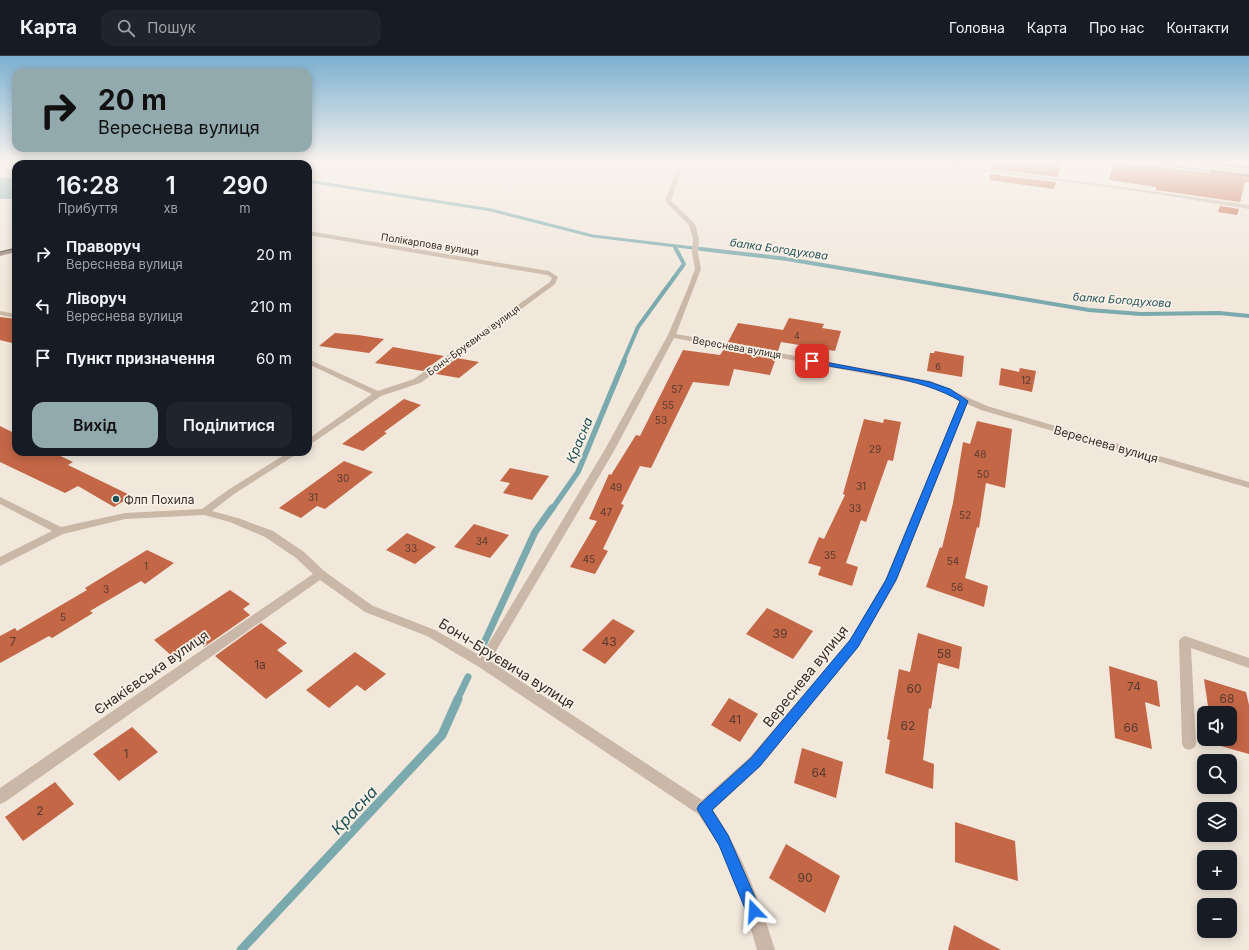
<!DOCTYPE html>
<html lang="uk">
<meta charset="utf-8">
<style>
body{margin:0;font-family:Inter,sans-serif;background:#20242c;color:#f1f3f6;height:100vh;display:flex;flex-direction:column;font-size:15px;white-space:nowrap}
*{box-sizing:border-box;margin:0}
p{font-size:13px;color:#9ea1a6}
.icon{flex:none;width:22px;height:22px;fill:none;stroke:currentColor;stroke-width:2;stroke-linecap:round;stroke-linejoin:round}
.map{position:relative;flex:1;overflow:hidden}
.panel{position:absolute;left:12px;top:104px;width:300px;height:296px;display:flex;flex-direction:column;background:#171b24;border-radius:12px;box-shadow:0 2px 10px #0003}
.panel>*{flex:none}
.guide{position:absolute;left:12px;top:12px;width:300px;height:84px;border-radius:12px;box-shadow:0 2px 10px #0003;background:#92aaae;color:#111;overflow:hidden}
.tools{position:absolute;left:1197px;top:650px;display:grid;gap:8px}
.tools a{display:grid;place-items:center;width:40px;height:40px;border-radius:8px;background:#171b24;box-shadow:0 2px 10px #0003;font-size:20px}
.pin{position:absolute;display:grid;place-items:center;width:34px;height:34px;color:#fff;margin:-17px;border-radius:8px;box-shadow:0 2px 6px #0006}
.me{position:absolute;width:44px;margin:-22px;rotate:340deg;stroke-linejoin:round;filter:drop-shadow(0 0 3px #0008)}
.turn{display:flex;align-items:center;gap:14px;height:84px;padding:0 20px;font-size:18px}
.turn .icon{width:52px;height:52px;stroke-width:2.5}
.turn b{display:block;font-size:28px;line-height:34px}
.eta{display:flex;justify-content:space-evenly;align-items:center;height:68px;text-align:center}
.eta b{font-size:24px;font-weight:600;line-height:28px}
.button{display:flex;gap:8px;margin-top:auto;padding:8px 20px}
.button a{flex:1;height:46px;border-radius:12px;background:#92aaae;color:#111;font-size:16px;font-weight:600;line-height:46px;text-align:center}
.button a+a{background:#20242c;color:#f1f3f6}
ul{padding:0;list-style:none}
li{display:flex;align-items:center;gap:12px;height:52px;padding:0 20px}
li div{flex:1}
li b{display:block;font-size:15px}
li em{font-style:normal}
header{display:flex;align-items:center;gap:24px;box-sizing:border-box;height:56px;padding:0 20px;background:#171b24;border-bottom:1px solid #363941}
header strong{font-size:19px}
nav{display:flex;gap:22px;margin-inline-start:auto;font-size:14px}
.search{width:280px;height:36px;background:#20242c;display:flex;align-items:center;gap:10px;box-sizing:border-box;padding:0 14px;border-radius:12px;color:#9ea1a6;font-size:15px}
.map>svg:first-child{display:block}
.water{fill:#7aaaad}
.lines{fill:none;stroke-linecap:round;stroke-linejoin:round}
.stream-far4{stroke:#7aaaad;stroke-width:3}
.stream-far3{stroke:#7aaaad;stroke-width:4}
.stream-far2{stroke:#7aaaad;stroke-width:5.5}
.stream-far1{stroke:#7aaaad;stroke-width:7}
.stream{stroke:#7aaaad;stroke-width:9}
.building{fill:#c36747}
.minor{fill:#c9b7a7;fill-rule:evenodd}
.tertiary{fill:#c9b7a7;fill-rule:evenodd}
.secondary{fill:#9c8678;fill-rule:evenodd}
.tram{stroke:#352c27;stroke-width:1}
.route{fill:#1a73e8;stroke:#114b97}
.poi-dot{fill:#1e5156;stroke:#f9f1e7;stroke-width:1.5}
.labels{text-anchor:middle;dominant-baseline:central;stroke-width:3.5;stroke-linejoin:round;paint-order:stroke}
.far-number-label{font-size:9px;fill:#583b2f}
.far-street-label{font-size:10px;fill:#352c27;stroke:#f9f1e7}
.number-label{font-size:10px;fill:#583b2f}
.far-water-label{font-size:11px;font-style:italic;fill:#1e5156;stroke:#f9f1e7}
.street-label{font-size:12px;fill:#352c27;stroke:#f9f1e7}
.poi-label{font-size:12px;fill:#352c27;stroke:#f9f1e7;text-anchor:start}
.near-number-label{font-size:12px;fill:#583b2f}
.water-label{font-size:13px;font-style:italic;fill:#1e5156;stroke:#f9f1e7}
.near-street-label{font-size:14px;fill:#352c27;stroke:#f9f1e7}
.near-water-label{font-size:16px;font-style:italic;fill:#1e5156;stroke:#f9f1e7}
</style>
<header>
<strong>Карта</strong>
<div class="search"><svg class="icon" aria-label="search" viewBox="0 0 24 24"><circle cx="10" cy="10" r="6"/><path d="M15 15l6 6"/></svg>Пошук</div>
<nav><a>Головна</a><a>Карта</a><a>Про нас</a><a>Контакти</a></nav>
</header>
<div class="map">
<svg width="1249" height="894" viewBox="0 0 1249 894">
<rect width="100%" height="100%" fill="#f1e7db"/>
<path class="water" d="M 0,121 L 16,123 L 16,143 L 0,143 Z"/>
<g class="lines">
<g class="stream-far4">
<path d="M 48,107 L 60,108"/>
<path d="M 114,107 L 116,108"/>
<path d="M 68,108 L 91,107"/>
<path d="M 308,125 L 491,154 L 593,180 L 710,194"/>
<path d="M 674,190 L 676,194"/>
</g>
<g class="stream-far3">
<path d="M 701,193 L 787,203 L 1089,254 L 1141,258 L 1219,257 L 1249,260"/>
<path d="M 623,306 L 638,271 L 684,208 L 676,193"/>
</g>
<path class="stream-far2" d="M 552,453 L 578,416 L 624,305"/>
<g class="stream-far1">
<path d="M 484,587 L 535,476 L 552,452"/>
<path d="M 457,644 L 468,621"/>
</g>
<path class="stream" d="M 241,894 L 442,679 L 458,643"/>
</g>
<g class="building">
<path d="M 991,107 L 1061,107 L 1058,121 L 991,113 Z"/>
<path d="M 1113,107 L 1128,107 L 1210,117 L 1210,113 L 1249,118 L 1249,126 L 1245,126 L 1240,146 L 1156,134 L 1156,131 L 1109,124 Z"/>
<path d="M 1210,107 L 1249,110 L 1249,113 L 1210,108 Z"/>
<path d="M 990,118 L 1056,126 L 1054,133 L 990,124 Z"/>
<path d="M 1220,150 L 1239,153 L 1237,159 L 1218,156 Z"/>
<path d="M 0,261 L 16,263 L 16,288 L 0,284 Z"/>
<path d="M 789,262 L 824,268 L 822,272 L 841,275 L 835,295 L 781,286 L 778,295 L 728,286 L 738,267 L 783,274 Z"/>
<path d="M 335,277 L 358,279 L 384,283 L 369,297 L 319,290 Z"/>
<path d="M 393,291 L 444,300 L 423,315 L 375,307 Z"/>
<path d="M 724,293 L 776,302 L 770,319 L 734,313 L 729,330 L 693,326 L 651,412 L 640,410 L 621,448 L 624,449 L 603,493 L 608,495 L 595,518 L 570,511 L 597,465 L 589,463 L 609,418 L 611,419 L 636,379 L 640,380 L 683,294 L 720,299 Z"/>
<path d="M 935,295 L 964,300 L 962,321 L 927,315 L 930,297 L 934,297 Z"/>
<path d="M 457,302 L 479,306 L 459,322 L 436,318 Z"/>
<path d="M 1001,312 L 1019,316 L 1020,312 L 1036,315 L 1032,336 L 999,329 Z"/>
<path d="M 404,343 L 421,349 L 384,376 L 387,377 L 363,395 L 342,388 Z"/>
<path d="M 864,363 L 883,367 L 884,363 L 901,366 L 893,405 L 888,404 L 866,466 L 861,464 L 846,507 L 858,511 L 852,530 L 818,519 L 821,511 L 808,507 L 819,481 L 824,483 L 845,439 L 843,438 Z"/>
<path d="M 977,365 L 1012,373 L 1005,432 L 986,427 L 979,472 L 977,471 L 965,522 L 988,530 L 984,551 L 926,531 L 940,491 L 942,492 L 953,447 L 963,386 L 970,388 Z"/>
<path d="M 0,370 L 16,378 L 16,396 L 52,396 L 73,406 L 68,409 L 132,440 L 114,451 L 78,430 L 65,437 L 0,406 Z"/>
<path d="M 344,405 L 373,416 L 325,453 L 317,450 L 301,462 L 279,452 Z"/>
<path d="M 510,412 L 549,420 L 532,444 L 503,437 L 510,427 L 500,425 Z"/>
<path d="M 474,468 L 509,479 L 490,502 L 454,491 Z"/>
<path d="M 407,477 L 436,491 L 415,508 L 386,494 Z"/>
<path d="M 147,494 L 174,507 L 145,528 L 141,525 L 90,555 L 93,557 L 52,582 L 49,580 L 0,607 L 0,580 L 15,572 L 17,575 L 87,534 L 85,532 Z"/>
<path d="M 230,534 L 250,548 L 243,553 L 250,559 L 204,591 L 197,585 L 173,601 L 154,584 Z"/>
<path d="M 767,552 L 813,575 L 793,603 L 746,578 Z"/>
<path d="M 613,563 L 635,575 L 605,608 L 582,594 Z"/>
<path d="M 261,567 L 287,587 L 277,594 L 303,615 L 266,643 L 215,600 Z"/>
<path d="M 918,577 L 962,591 L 959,613 L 938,607 L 931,653 L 929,652 L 923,704 L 934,708 L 933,733 L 885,717 L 890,684 L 887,683 L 899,613 L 910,616 Z"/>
<path d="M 355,596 L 386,618 L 365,635 L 357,629 L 329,652 L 306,634 Z"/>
<path d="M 1109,610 L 1157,625 L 1160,651 L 1145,646 L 1152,693 L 1115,682 Z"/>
<path d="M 1204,623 L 1246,636 L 1249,649 L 1249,698 L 1217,689 L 1216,683 L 1230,683 L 1230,657 L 1209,657 Z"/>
<path d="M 729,642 L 758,658 L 740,686 L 711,669 Z"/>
<path d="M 132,671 L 158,696 L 119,725 L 93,698 Z"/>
<path d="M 802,692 L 843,706 L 836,742 L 794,727 Z"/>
<path d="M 55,726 L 74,748 L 23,785 L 5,761 Z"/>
<path d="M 955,766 L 1015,785 L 1018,825 L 955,806 Z"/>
<path d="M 786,788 L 840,820 L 825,857 L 769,822 Z"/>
<path d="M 954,869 L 1001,894 L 948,894 Z"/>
</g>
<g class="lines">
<g class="minor">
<path d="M 679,107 L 683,107 L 671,145 L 695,168 L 699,183 L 698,197 L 701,213 L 676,278 L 931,325 L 987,350 L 1249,426 L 1249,432 L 981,354 L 967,348 L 897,524 L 858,591 L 760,711 L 713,754 C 743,799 759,843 775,894 L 757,894 L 742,842 L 719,789 L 698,758 L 479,611 L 427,580 L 365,556 L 320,524 L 5,746 L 0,748 L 0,732 L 313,518 L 296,502 L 265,481 L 230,466 L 204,459 L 125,463 L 63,478 L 0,510 L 0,501 L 52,475 L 0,448 L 0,441 L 61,471 L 125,457 L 202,453 L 228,434 L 289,396 L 300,396 L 234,438 L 212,455 L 238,462 L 273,475 L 304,496 L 324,515 L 373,550 L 435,574 L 481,600 L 604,395 L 668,279 L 688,232 L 695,213 L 692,197 L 693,183 L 689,169 L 665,145 ZM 674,282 L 926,329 L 960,344 L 885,524 L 850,585 L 750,701 L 702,744 L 490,605 L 614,395 Z"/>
<path d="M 921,107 L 936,107 L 1144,134 L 1249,149 L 1249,153 L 1144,136 Z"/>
<path d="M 308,175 L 549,215 L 558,221 L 555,228 L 435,317 L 420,327 L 381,340 L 308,390 L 308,383 L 372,338 L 308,308 L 308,303 L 378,335 L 414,323 L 550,226 L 552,222 L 547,219 L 308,179 Z"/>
<path d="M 0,255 L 16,258 L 16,262 L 0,259 Z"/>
<path d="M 1185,580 L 1249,602 L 1249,612 L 1191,592 L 1196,688 L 1194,692 L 1189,694 L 1184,692 L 1182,688 L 1179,585 L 1181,582 Z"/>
</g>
<path class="tertiary" d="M 1173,107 L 1189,107 L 1249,115 L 1249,117 Z"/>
<g class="secondary">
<path d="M 290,107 L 297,107 L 290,108 Z"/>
<path d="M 306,107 L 314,107 L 308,109 Z"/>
<path d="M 16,192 L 16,196 L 0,200 L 0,196 Z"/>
</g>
<g class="tram">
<path d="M 1148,107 L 1249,120"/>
<path d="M 298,108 L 300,107"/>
<path d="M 0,196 L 16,192"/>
</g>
</g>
<linearGradient id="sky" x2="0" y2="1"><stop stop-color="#7cb0d0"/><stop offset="0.46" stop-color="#f9f4ef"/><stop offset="1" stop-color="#f9f4ef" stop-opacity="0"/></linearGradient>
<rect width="1249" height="232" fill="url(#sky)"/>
<path class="route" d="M 809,303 L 930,326 L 950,333 L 968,345 L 896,524 L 858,591 L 760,710 L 712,754 L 728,779 L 761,855 L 759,860 L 754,862 L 748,860 L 719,789 L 697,753 L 699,749 L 751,702 L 850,584 L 886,524 L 960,345 C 921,321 857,316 812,307 L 808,305 Z"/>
<circle class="poi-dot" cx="116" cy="443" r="4"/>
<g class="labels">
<g class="far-number-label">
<text x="797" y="279">4</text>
<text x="938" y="310">6</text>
</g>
<g class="far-street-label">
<text transform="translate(430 188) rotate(9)">Полікарпова вулиця</text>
<text transform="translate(473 284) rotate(-36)">Бонч-Бруєвича вулиця</text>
<text transform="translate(737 291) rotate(10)">Вереснева вулиця</text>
</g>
<g class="number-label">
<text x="1026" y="324">12</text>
<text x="677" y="333">57</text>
<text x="668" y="349">55</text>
<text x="661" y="364">53</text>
<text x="875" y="393">29</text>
<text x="980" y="398">48</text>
<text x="983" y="418">50</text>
<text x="343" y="422">30</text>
<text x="861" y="430">31</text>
<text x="616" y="431">49</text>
<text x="313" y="441">31</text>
<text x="855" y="452">33</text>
<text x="606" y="456">47</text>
<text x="965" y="459">52</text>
<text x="482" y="485">34</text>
<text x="411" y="492">33</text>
<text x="830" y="499">35</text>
<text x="589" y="503">45</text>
<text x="953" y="505">54</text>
<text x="146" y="510">1</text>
<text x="957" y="531">56</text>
<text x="106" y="533">3</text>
<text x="63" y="561">5</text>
</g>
<g class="far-water-label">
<text transform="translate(779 193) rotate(8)">балка Богодухова</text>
<text transform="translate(1122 244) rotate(4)">балка Богодухова</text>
</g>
<g class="street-label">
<text transform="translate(1106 388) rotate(16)">Вереснева вулиця</text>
</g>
<g class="poi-label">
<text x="124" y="443">Флп Похила</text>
</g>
<g class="near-number-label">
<text x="780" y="577">39</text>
<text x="13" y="585">7</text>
<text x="609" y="585">43</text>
<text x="944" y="597">58</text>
<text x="260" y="608">1а</text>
<text x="1134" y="630">74</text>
<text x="914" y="632">60</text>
<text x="1227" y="642">68</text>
<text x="735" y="663">41</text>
<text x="908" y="669">62</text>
<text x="1131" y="671">66</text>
<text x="126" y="697">1</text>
<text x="819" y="716">64</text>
<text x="40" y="754">2</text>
<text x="805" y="821">90</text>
</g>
<g class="water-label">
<text transform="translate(579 384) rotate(-67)">Красна</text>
</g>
<g class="near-street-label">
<text transform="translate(507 607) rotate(32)">Бонч-Бруєвича вулиця</text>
<text transform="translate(151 616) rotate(-35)">Єнакієвська вулиця</text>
<text transform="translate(805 620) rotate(-51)">Вереснева вулиця</text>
</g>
<g class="near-water-label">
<text transform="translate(354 754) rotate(-47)">Красна</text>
</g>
</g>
</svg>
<div class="tools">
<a><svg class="icon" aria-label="sound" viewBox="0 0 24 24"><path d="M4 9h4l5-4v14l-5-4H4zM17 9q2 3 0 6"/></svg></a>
<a><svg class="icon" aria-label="search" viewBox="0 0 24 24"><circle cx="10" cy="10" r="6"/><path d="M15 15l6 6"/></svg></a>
<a><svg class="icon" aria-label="layers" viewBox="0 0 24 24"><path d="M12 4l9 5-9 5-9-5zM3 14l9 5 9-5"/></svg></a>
<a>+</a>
<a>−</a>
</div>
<div class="pin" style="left:812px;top:305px;background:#d93025"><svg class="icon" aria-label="arrive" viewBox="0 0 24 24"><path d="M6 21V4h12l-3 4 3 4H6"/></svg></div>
<svg class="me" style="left:754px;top:855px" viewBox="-20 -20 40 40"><path d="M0-17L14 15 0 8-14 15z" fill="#1a73e8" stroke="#fff" stroke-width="4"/></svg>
<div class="guide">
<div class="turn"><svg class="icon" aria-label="right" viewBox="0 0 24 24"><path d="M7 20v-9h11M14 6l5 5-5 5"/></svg><div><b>20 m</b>Вереснева вулиця</div></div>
</div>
<section class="panel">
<div class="eta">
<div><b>16:28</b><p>Прибуття</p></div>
<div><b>1</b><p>хв</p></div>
<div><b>290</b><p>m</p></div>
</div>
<ul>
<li><svg class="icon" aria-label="right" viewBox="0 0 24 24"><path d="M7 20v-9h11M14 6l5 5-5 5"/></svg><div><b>Праворуч</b><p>Вереснева вулиця</p></div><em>20 m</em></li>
<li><svg class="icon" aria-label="left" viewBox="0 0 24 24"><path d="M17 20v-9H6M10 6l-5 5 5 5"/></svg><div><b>Ліворуч</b><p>Вереснева вулиця</p></div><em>210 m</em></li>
<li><svg class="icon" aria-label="arrive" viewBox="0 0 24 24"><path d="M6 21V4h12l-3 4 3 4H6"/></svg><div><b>Пункт призначення</b></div><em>60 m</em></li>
</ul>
<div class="button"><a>Вихід</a><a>Поділитися</a></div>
</section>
</div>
